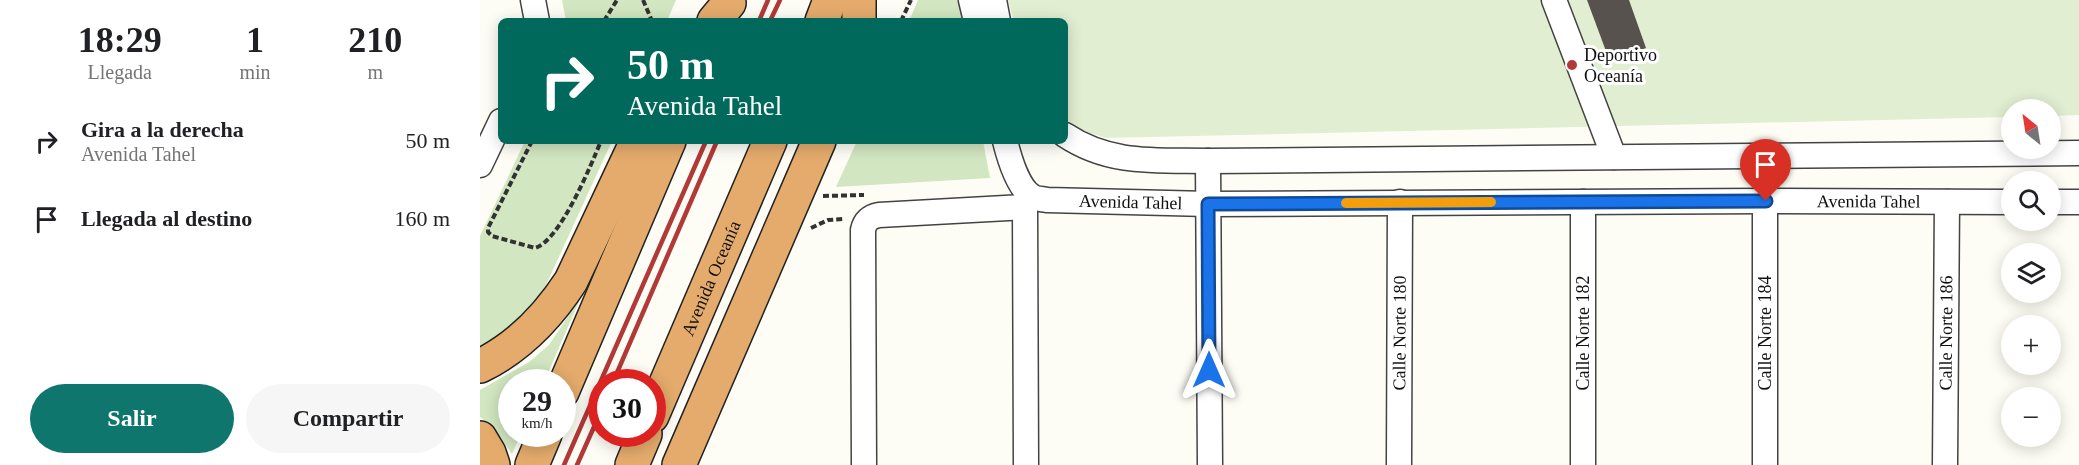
<!DOCTYPE html>
<html lang="es">
<meta charset="utf-8">
<style>
body{margin:0;font-family:"Times New Roman",serif;background:#f6f6f6;color:#202124;height:100vh;display:flex;flex-direction:column;font-size:22px;white-space:nowrap}
*{box-sizing:border-box;margin:0}
p{font-size:20px;color:#757577}
.icon{flex:none;width:33px;height:33px;fill:none;stroke:currentColor;stroke-width:2;stroke-linecap:round;stroke-linejoin:round}
.map{position:relative;flex:1;overflow:hidden}
.sheet{display:flex;flex-direction:column;background:#fff;width:480px}
.sheet>*{flex:none}
.guide{position:absolute;left:18px;top:18px;width:570px;height:126px;border-radius:9px;box-shadow:0 3px 15px #0003;background:#00695c;color:#fff;overflow:hidden}
.needle{width:39px;rotate:330deg}
.fabs{position:absolute;left:1521px;top:99px;display:grid;gap:12px}
.fabs a{display:grid;place-items:center;width:60px;height:60px;border-radius:50%;background:#fff;box-shadow:0 3px 15px #0003;font-size:30px}
.speed{position:absolute;left:18px;top:369px;display:flex;gap:12px;font-size:30px;font-weight:700;text-align:center}
.speed>*{display:grid;place-content:center;width:78px;height:78px;border-radius:50%;background:#fff;box-shadow:0 3px 15px #0003;line-height:1}
.speed small{font-size:15px;font-weight:400}
.speed .limit{border:9px solid #d22;background:#fff;color:#111}
.pin{position:absolute;display:grid;place-items:center;width:51px;height:51px;color:#fff;margin:-62px -26px;border-radius:50% 50% 50% 0;rotate:-45deg;box-shadow:0 0 6px #0007}
.pin .icon{rotate:45deg}
.me{position:absolute;width:66px;margin:-33px;rotate:0deg;stroke-linejoin:round;filter:drop-shadow(0 0 4px #0008)}
.turn{display:flex;align-items:center;gap:21px;height:126px;padding:0 30px;font-size:27px}
.turn .icon{width:78px;height:78px;stroke-width:2.5}
.turn b{display:block;font-size:42px;line-height:51px}
.eta{display:flex;justify-content:space-evenly;align-items:center;height:102px;text-align:center}
.eta b{font-size:36px;font-weight:600;line-height:42px}
.primary-button{display:flex;gap:12px;margin-top:auto;padding:12px 30px}
.primary-button a{flex:1;height:69px;border-radius:36px;background:#0f766e;color:#fff;font-size:24px;font-weight:600;line-height:69px;text-align:center}
.primary-button a+a{background:#f6f6f6;color:#202124}
ul{padding:0;list-style:none}
li{display:flex;align-items:center;gap:18px;height:78px;padding:0 30px}
li div{flex:1}
li b{display:block;font-size:22px}
li em{font-style:normal}
main{display:flex;flex:1;min-height:0}
.map>svg:first-child{display:block}
.green{fill:#d2e6c1}
.pitch{fill:#e2eed2}
.building{fill:#58524e}
.lines{fill:none;stroke-linecap:round;stroke-linejoin:round}
.minor-casing{stroke:#434343;stroke-width:27}
.highway-casing{stroke:#212121;stroke-width:36}
.path{stroke:#323232;stroke-width:4;stroke-dasharray:6 3;stroke-linecap:butt}
.minor{stroke:#fff;stroke-width:24}
.highway{stroke:#e4ab6c;stroke-width:33}
.rail{stroke:#b23937;stroke-width:4.5}
.route-casing{stroke:#114b97;stroke-width:15}
.route{stroke:#1a73e8;stroke-width:10}
.slow{stroke:#f59e0b;stroke-width:10}
.poi-dot{fill:#b23937;stroke:#fff;stroke-width:2}
.labels{text-anchor:middle;dominant-baseline:central;stroke-width:6;stroke-linejoin:round;paint-order:stroke}
.poi-label{font-size:18px;fill:#101010;stroke:#fff;text-anchor:start}
.street-label{font-size:18px;fill:#101010;stroke:#fff}
</style>
<main>
<section class="sheet">
<div class="eta">
<div><b>18:29</b><p>Llegada</p></div>
<div><b>1</b><p>min</p></div>
<div><b>210</b><p>m</p></div>
</div>
<ul>
<li><svg class="icon" aria-label="right" viewBox="0 0 24 24"><path d="M7 20v-9h11M14 6l5 5-5 5"/></svg><div><b>Gira a la derecha</b><p>Avenida Tahel</p></div><em>50 m</em></li>
<li><svg class="icon" aria-label="arrive" viewBox="0 0 24 24"><path d="M6 21V4h12l-3 4 3 4H6"/></svg><div><b>Llegada al destino</b></div><em>160 m</em></li>
</ul>
<div class="primary-button"><a>Salir</a><a>Compartir</a></div>
</section>
<div class="map">
<svg width="1599" height="465" viewBox="0 0 1599 465">
<rect width="100%" height="100%" fill="#fefdf5"/>
<g class="green">
<path d="M 82,0 L 196,0 L 187,21 L 86,21 Z"/>
<path d="M 438,0 L 479,0 L 483,21 L 429,21 Z"/>
<path d="M 45,141 L 132,141 L 61,296 C 42,320 26,333 0,349 L 0,236 Z"/>
<path d="M 377,141 L 503,141 L 510,178 L 356,187 Z"/>
<path d="M 101,297 L 64,382 L 32,382 L 32,434 L 41,434 L 32,454 L 12,426 L 0,417 L 0,390 L 49,362 L 69,345 Z"/>
</g>
<path class="pitch" d="M 528,0 L 1599,0 L 1599,115 L 1571,116 L 1570,110 L 1532,110 L 1531,117 L 626,138 L 600,130 L 585,119 L 585,21 L 534,21 Z"/>
<path class="building" d="M 1107,0 L 1149,0 L 1166,48 L 1130,62 Z"/>
<g class="lines">
<defs>
<g id="minor">
<path d="M 53,0 L 57,21"/>
<path d="M 491,0 L 496,21"/>
<path d="M 514,0 L 518,21"/>
<path d="M 1074,0 L 1134,157"/>
<path d="M 585,135 C 630,165 676,160 728,161 L 1599,153"/>
<path id="s1" d="M 525,141 C 529,157 538,189 553,197 C 557,199 562,199 567,200 L 728,204 L 1285,201 L 1532,202"/>
<path d="M 728,161 L 730,465"/>
<path d="M 0,165 L 21,121"/>
<path d="M 1570,202 L 1599,202"/>
<path d="M 545,207 L 546,465"/>
<path d="M 384,465 L 383,230 C 385,221 389,217 399,215 L 545,207"/>
<path id="s2" d="M 919,465 L 920,202"/>
<path d="M 1103,465 L 1103,202"/>
<path d="M 1285,465 L 1285,201"/>
<path id="s3" d="M 1465,465 L 1467,202"/>
</g>
<g id="highway">
<path d="M 234,21 L 249,3"/>
<path d="M 342,21 L 350,0"/>
<path d="M 379,21 L 379,0"/>
<path d="M 0,366 C 39,347 67,318 91,281 L 157,141"/>
<path d="M 82,392 L 189,141"/>
<path id="s4" d="M 172,416 L 290,141"/>
<path d="M 0,438 L 9,453 L 13,465"/>
<path d="M 52,465 L 65,434"/>
<path d="M 152,465 L 165,434"/>
<path d="M 199,465 L 339,141"/>
</g>
</defs>
<use href="#minor" class="minor-casing"/>
<use href="#highway" class="highway-casing"/>
<g class="path">
<path d="M 163,0 L 172,21"/>
<path d="M 124,21 L 137,0"/>
<path d="M 421,21 L 431,0"/>
<path d="M 52,141 L 8,228 L 8,232 L 12,236 L 55,248 C 80,241 111,165 121,141"/>
<path d="M 343,196 L 384,195"/>
<path d="M 331,228 L 348,220 L 364,219"/>
</g>
<use href="#minor" class="minor"/>
<use href="#highway" class="highway"/>
<g class="rail">
<path d="M 279,21 L 288,0"/>
<path d="M 290,21 L 300,0"/>
<path d="M 133,382 L 237,141"/>
<path d="M 84,465 L 226,141"/>
<path d="M 97,465 L 122,409"/>
</g>
</g>
<g class="lines">
<defs>
<path id="route" d="M 729,370 L 728,204 L 1286,201"/>
</defs>
<use href="#route" class="route-casing"/>
<use href="#route" class="route"/>
<path class="slow" d="M 866,203 L 1011,202"/>
</g>
<circle class="poi-dot" cx="1092" cy="65" r="6"/>
<g class="labels">
<g class="poi-label">
<text x="1104" y="55">Deportivo<tspan x="1104" dy="21">Oceanía</tspan></text>
</g>
<g class="street-label">
<text stroke="none"><textPath href="#s1" startOffset="900">Avenida Tahel</textPath></text>
<text stroke="none"><textPath href="#s1" startOffset="162">Avenida Tahel</textPath></text>
<text stroke="none"><textPath href="#s4" startOffset="150">Avenida Oceanía</textPath></text>
<text transform="translate(1103 333) rotate(-90)">Calle Norte 182</text>
<text transform="translate(1285 333) rotate(-90)">Calle Norte 184</text>
<text stroke="none"><textPath href="#s3" startOffset="132">Calle Norte 186</textPath></text>
<text stroke="none"><textPath href="#s2" startOffset="132">Calle Norte 180</textPath></text>
</g>
</g>
</svg>
<div class="fabs">
<a><svg class="needle" viewBox="-14 -14 28 28"><path d="M0-13l5 13h-10z" fill="#e53935"/><path d="M0 13l5-13h-10z" fill="#757577"/></svg></a>
<a><svg class="icon" aria-label="search" viewBox="0 0 24 24"><circle cx="10" cy="10" r="6"/><path d="M15 15l6 6"/></svg></a>
<a><svg class="icon" aria-label="layers" viewBox="0 0 24 24"><path d="M12 4l9 5-9 5-9-5zM3 14l9 5 9-5"/></svg></a>
<a>+</a>
<a>−</a>
</div>
<div class="speed"><div>29<small>km/h</small></div><div class="limit">30</div></div>
<div class="pin" style="left:1286px;top:201px;background:#d93025"><svg class="icon" aria-label="arrive" viewBox="0 0 24 24"><path d="M6 21V4h12l-3 4 3 4H6"/></svg></div>
<svg class="me" style="left:729px;top:370px" viewBox="-20 -20 40 40"><path d="M0-17L14 15 0 8-14 15z" fill="#1a73e8" stroke="#fff" stroke-width="4"/></svg>
<div class="guide">
<div class="turn"><svg class="icon" aria-label="right" viewBox="0 0 24 24"><path d="M7 20v-9h11M14 6l5 5-5 5"/></svg><div><b>50 m</b>Avenida Tahel</div></div>
</div>
</div>
</main>
